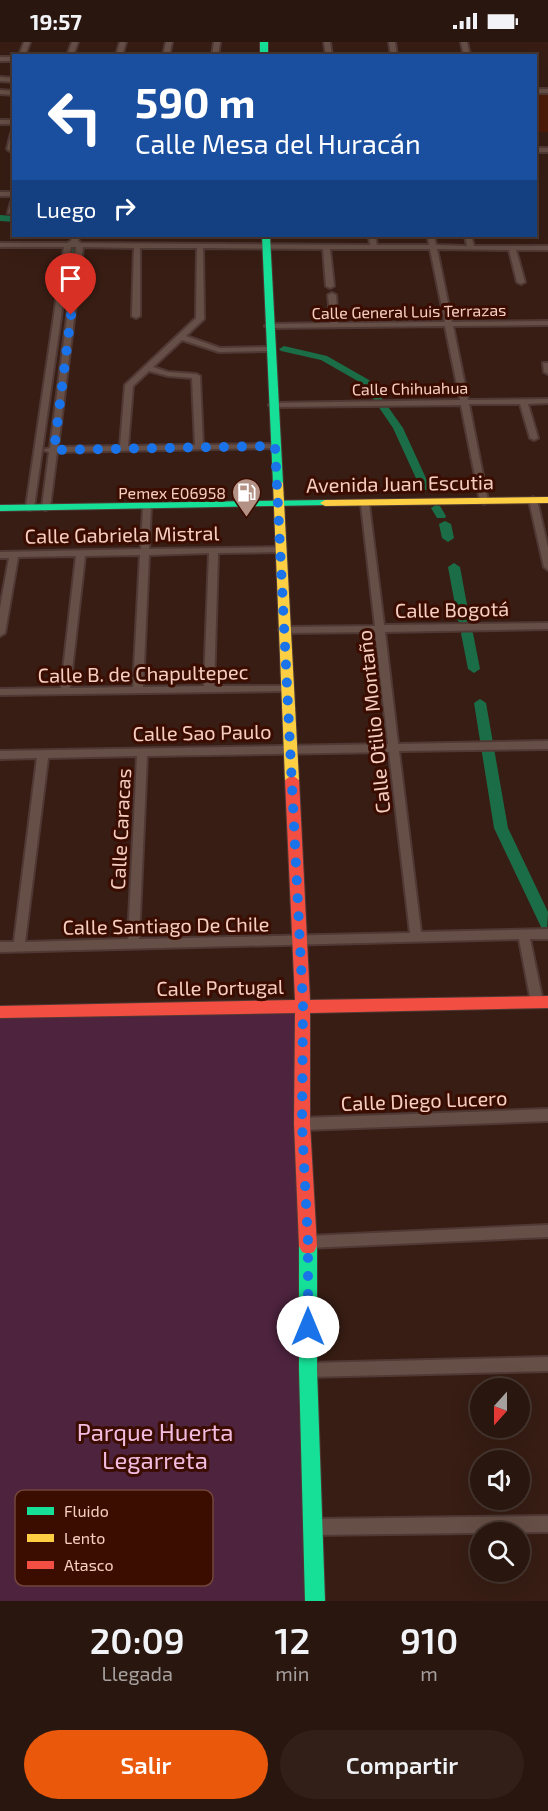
<!DOCTYPE html>
<html lang="es">
<meta charset="utf-8">
<style>
body{margin:0;font-family:"Exo 2",sans-serif;background:#311f18;color:#f1f3f6;height:100vh;display:flex;flex-direction:column;font-size:22px;white-space:nowrap}
*{box-sizing:border-box;margin:0}
p{font-size:20px;color:#a59f9e}
.icon{flex:none;width:33px;height:33px;fill:none;stroke:currentColor;stroke-width:2;stroke-linecap:round;stroke-linejoin:round}
.map{position:relative;height:1559px;overflow:hidden}
.side{display:flex;flex-direction:column;background:#29160f;flex:1}
.side>*{flex:none}
.banner{position:absolute;left:12px;top:12px;width:525px;height:183px;border-radius:0px;box-shadow:0 6px 24px #0002,0 0 0 2px #45352f;background:#1a4fa0;color:#fff;overflow:hidden}
.needle{width:39px;rotate:201deg}
.fabs{position:absolute;left:470px;top:1336px;display:grid;gap:12px}
.fabs a{display:grid;place-items:center;width:60px;height:60px;border-radius:50%;background:#29160f;box-shadow:0 6px 24px #0002,0 0 0 2px #45352f;font-size:30px}
.pin{position:absolute;display:grid;place-items:center;width:51px;height:51px;color:#fff;margin:-62px -26px;border-radius:50% 50% 50% 0;rotate:-45deg;box-shadow:0 0 6px #0007}
.pin .icon{rotate:45deg}
.me{position:absolute;width:66px;margin:-33px;rotate:0deg;stroke-linejoin:round;filter:drop-shadow(0 0 4px #0008)}
.turn{display:flex;align-items:center;gap:21px;height:126px;padding:0 24px;font-size:27px}
.turn .icon{width:78px;height:78px;stroke-width:2.5}
.turn b{display:block;font-size:42px;line-height:51px}
.then{display:flex;align-items:center;height:57px;padding:0 24px;background:#0003;gap:12px;font-size:22px}
.eta{display:flex;justify-content:space-evenly;align-items:center;height:102px;text-align:center}
.eta b{font-size:36px;font-weight:600;line-height:42px}
.action{display:flex;gap:12px;margin-top:auto;padding:12px 24px}
.action a{flex:1;height:69px;border-radius:36px;background:#ea580c;color:#fff;font-size:24px;font-weight:600;line-height:69px;text-align:center}
.action a+a{background:#311f18;color:#f1f3f6}
.status{display:flex;justify-content:space-between;align-items:center;height:42px;padding:0 30px;background:#29160f;direction:ltr}
.status svg{height:16px;fill:currentColor}
.map>svg:first-child{display:block}
.built{fill:#4d1b09}
.green{fill:#4d233d}
.lines{fill:none;stroke-linecap:round;stroke-linejoin:round}
.canal{fill:#1b6d48;fill-rule:evenodd}
.street-casing{stroke:#503934;stroke-width:4}
.fast-casing{stroke:#503934;stroke-width:2}
.slow-casing{stroke:#503934;stroke-width:2}
.jam-casing{stroke:#503934;stroke-width:2}
.street{fill:#664f46;fill-rule:evenodd}
.fast{fill:#16e098;fill-rule:evenodd}
.slow{fill:#ffcf43;fill-rule:evenodd}
.jam{fill:#f24e42;fill-rule:evenodd}
.route{stroke:#1a73e8;stroke-width:10;stroke-dasharray:0 18}
.labels{text-anchor:middle;dominant-baseline:central;stroke-width:6;stroke-linejoin:round;paint-order:stroke}
.far-street-label{font-size:16px;fill:#f7cfc2;stroke:#3b0c00}
.far-poi-label{font-size:16px;fill:#f7cfc2;stroke:#3b0c00;text-anchor:end}
.street-label{font-size:20px;fill:#f7cfc2;stroke:#3b0c00}
.near-park-label{font-size:24px;fill:#f4bbe1;stroke:#3b0c00}
.key{fill:#3b0c00;stroke:#73463a;stroke-width:1.5}
.key-label{font-size:16px;fill:#f7cfc2}
</style>
<div class="status"><b>19:57</b><svg viewBox="0 0 49 12"><path d="M0 12V9h3v3zM5 12V6h3v6zM10 12V3h3v9zM15 12V0h3v12zM26 1h20v11H26zM47 4h2v5h-2z"/></svg></div>
<div class="map">
<svg width="548" height="1559" viewBox="0 0 548 1559">
<rect width="100%" height="100%" fill="#371d14"/>
<rect class="built" x="536" y="50" width="12" height="40"/>
<path class="green" d="M 303,963 L 315,1559 L 0,1559 L 0,970 Z"/>
<g class="lines">
<g class="canal">
<path d="M 0,173 L 14,174 L 14,180 L 0,179 Z"/>
<path d="M 72,201 L 76,204 L 73,264 L 68,267 L 63,264 L 68,204 Z"/>
<path d="M 284,304 L 327,314 L 369,338 L 403,386 L 430,445 L 429,447 L 425,448 L 420,445 L 393,386 L 363,342 L 321,318 L 281,309 L 279,307 Z"/>
<path d="M 436,463 L 440,464 L 446,474 L 445,476 L 437,476 L 431,466 Z"/>
<path d="M 445,479 L 451,482 L 454,496 L 448,500 L 442,496 L 439,482 Z"/>
<path d="M 454,521 L 460,525 L 470,579 L 464,583 L 458,579 L 448,525 Z"/>
<path d="M 467,587 L 473,591 L 480,627 L 474,631 L 468,627 L 461,591 Z"/>
<path d="M 480,657 L 486,661 L 508,786 L 548,870 L 547,889 L 542,887 L 494,786 L 474,661 Z"/>
</g>
<defs>
<g id="street">
<path d="M 24,0 L 30,0 L 25,14 L 19,14 Z"/>
<path d="M 72,0 L 78,0 L 73,14 L 67,14 Z"/>
<path d="M 120,0 L 126,0 L 122,14 L 116,14 Z"/>
<path d="M 166,0 L 172,0 L 169,14 L 163,14 Z"/>
<path d="M 214,0 L 220,0 L 218,14 L 212,14 Z"/>
<path d="M 324,0 L 330,0 L 332,14 L 326,14 Z"/>
<path d="M 389,0 L 395,0 L 397,14 L 391,14 Z"/>
<path d="M 461,0 L 467,0 L 470,14 L 464,14 Z"/>
<rect x="0" y="15" width="14" height="4"/>
<path d="M 0,35 L 14,36 L 14,40 L 0,39 Z"/>
<rect x="536" y="47" width="12" height="4"/>
<path d="M 0,48 L 14,49 L 14,53 L 0,52 Z"/>
<rect x="0" y="78" width="14" height="4"/>
<path d="M 14,89 L 14,105 L 10,109 L 7,107 L 11,91 Z"/>
<rect x="536" y="106" width="12" height="4"/>
<rect x="0" y="150" width="14" height="4"/>
<path d="M 14,158 L 13,170 L 8,171 L 11,160 Z"/>
<path d="M 73,194 L 79,194 L 78,199 L 81,201 L 370,203 L 369,194 L 375,194 L 377,203 L 429,203 L 428,194 L 434,194 L 436,203 L 467,204 L 465,194 L 471,194 L 474,204 L 548,204 L 548,208 L 516,208 L 525,240 L 521,242 L 517,240 L 509,208 L 437,207 L 452,280 L 548,279 L 548,283 L 453,284 L 468,358 L 548,357 L 548,361 L 528,362 L 538,396 L 534,398 L 530,396 L 520,362 L 469,362 L 488,459 L 484,462 L 480,459 L 461,363 L 273,365 L 269,363 L 273,361 L 460,358 L 445,284 L 269,286 L 265,284 L 269,282 L 331,281 L 328,253 L 332,251 L 336,253 L 338,281 L 445,280 L 430,207 L 330,207 L 334,244 L 330,246 L 326,244 L 323,207 L 203,206 L 204,277 L 186,294 L 220,306 L 270,305 L 274,307 L 270,309 L 219,310 L 182,298 L 153,325 L 168,330 L 196,332 L 200,334 L 203,403 L 275,402 L 279,404 L 275,406 L 57,410 L 50,465 L 46,468 L 43,467 L 42,465 L 49,410 L 43,408 L 50,406 L 76,205 L 71,205 L 34,465 L 30,468 L 27,467 L 26,465 L 64,205 L 0,205 L 0,201 L 67,201 L 71,199 ZM 83,205 L 134,206 L 132,274 L 136,276 L 140,274 L 140,206 L 197,206 L 196,276 L 125,343 L 120,404 L 58,405 ZM 149,329 L 168,334 L 192,336 L 195,403 L 128,404 L 133,344 Z"/>
<path d="M 543,321 L 548,321 L 548,332 L 544,330 Z"/>
<path d="M 533,455 L 537,458 L 548,506 L 548,528 L 544,525 L 529,458 Z"/>
<path d="M 365,459 L 369,462 L 384,583 L 548,581 L 548,587 L 385,590 L 398,702 L 548,699 L 548,707 L 399,709 L 421,890 L 548,887 L 548,897 L 530,897 L 543,960 L 541,964 L 537,965 L 533,964 L 531,960 L 519,897 L 0,910 L 0,900 L 14,900 L 37,716 L 0,717 L 0,709 L 388,702 L 375,590 L 284,591 L 279,588 L 284,585 L 375,584 L 361,462 ZM 389,710 L 410,891 L 139,897 L 147,714 ZM 137,714 L 128,897 L 25,900 L 48,716 Z"/>
<path d="M 147,462 L 151,465 L 149,507 L 284,505 L 285,507 L 281,510 L 218,511 L 214,644 L 287,644 L 292,647 L 290,649 L 0,653 L 0,647 L 61,646 L 76,514 L 18,515 L 5,591 L 0,594 L 0,566 L 9,516 L 0,516 L 0,510 L 141,507 L 143,465 ZM 209,511 L 204,644 L 143,645 L 149,513 ZM 140,513 L 133,645 L 70,646 L 85,514 Z"/>
<path d="M 548,1067 L 548,1079 L 302,1088 L 298,1086 L 296,1082 L 298,1078 L 302,1076 Z"/>
<path d="M 548,1183 L 548,1195 L 308,1206 L 303,1205 L 301,1200 L 303,1195 L 308,1194 Z"/>
<path d="M 548,1315 L 548,1329 L 308,1335 L 303,1333 L 301,1328 L 303,1323 L 308,1321 Z"/>
<path d="M 548,1474 L 548,1490 L 313,1493 L 308,1490 L 305,1485 L 308,1480 L 313,1477 Z"/>
</g>
<g id="fast">
<rect x="260" y="0" width="8" height="14"/>
<path d="M 262,194 L 270,194 L 283,441 L 278,444 L 273,441 Z"/>
<path d="M 325,458 L 329,459 L 329,463 L 0,469 L 0,463 Z"/>
<path d="M 308,1196 L 314,1198 L 317,1204 L 317,1328 L 325,1559 L 305,1559 L 299,1328 L 299,1204 L 302,1198 Z"/>
</g>
<g id="slow">
<path d="M 278,438 L 283,441 L 299,738 L 292,743 L 285,738 L 273,441 Z"/>
<path d="M 548,455 L 548,461 L 325,464 L 320,461 L 325,458 Z"/>
</g>
<path id="jam" d="M 292,733 L 299,738 L 310,958 L 548,954 L 548,966 L 310,971 L 310,1082 L 317,1204 L 314,1210 L 308,1212 L 302,1210 L 299,1204 L 294,1082 L 295,971 L 0,976 L 0,964 L 295,958 L 285,738 Z"/>
</defs>
<use href="#street" class="street-casing"/>
<use href="#fast" class="fast-casing"/>
<use href="#slow" class="slow-casing"/>
<use href="#jam" class="jam-casing"/>
<use href="#street" class="street"/>
<use href="#fast" class="fast"/>
<use href="#slow" class="slow"/>
<use href="#jam" class="jam"/>
</g>
<g class="lines">
<path class="route" d="M 71,273 L 54,408 L 275,404 L 303,963 L 302,1082 L 308,1200 L 308,1285"/>
</g>
<defs>
<symbol id="fuel-pin" viewBox="-11 -11 22 30"><path d="M0 17L-7.5 6A9.5 9.5 0 1 1 7.5 6Z" fill="#b49185" stroke="#3b0c00"/><path d="M-5.5-6h7V0h2V4h1.3V-2.5L3-4.5l.8-.8L6-3V5H2.5V1h-1V6h-7ZM-4.2-4.7v3.2H.2V-4.7Z" fill="#fff"/></symbol>
</defs>
<g fill-rule="evenodd">
<use href="#fuel-pin" x="230" y="434" width="33" height="45"/>
</g>
<g class="labels">
<g class="far-street-label">
<text transform="translate(409 269) rotate(-1)">Calle General Luis Terrazas</text>
<text transform="translate(410 346) rotate(-1)">Calle Chihuahua</text>
</g>
<g class="far-poi-label">
<text x="226" y="450">Pemex E06958</text>
</g>
<g class="street-label">
<text transform="translate(400 441) rotate(-1)">Avenida Juan Escutia</text>
<text transform="translate(122 492) rotate(-1)">Calle Gabriela Mistral</text>
<text transform="translate(452 567) rotate(-1)">Calle Bogotá</text>
<text transform="translate(143 631) rotate(-1)">Calle B. de Chapultepec</text>
<text transform="translate(373 680) rotate(-96)">Calle Otilio Montaño</text>
<text transform="translate(202 690) rotate(-1)">Calle Sao Paulo</text>
<text transform="translate(120 787) rotate(-87)">Calle Caracas</text>
<text transform="translate(166 883) rotate(-1)">Calle Santiago De Chile</text>
<text transform="translate(220 945) rotate(-1)">Calle Portugal</text>
<text transform="translate(424 1058) rotate(-2)">Calle Diego Lucero</text>
</g>
<g class="near-park-label">
<text x="155" y="1389">Parque Huerta<tspan x="155" dy="28">Legarreta</tspan></text>
</g>
</g>
<rect x="15" y="1448" width="198" height="96" rx="9" class="key"/>
<rect x="27" y="1465" width="27" height="8" fill="#16e098"/>
<rect x="27" y="1492" width="27" height="8" fill="#ffcf43"/>
<rect x="27" y="1519" width="27" height="8" fill="#f24e42"/>
<g class="key-label">
<text x="64" y="1475">Fluido</text>
<text x="64" y="1502">Lento</text>
<text x="64" y="1529">Atasco</text>
</g>
</svg>
<div class="fabs">
<a><svg class="needle" viewBox="-14 -14 28 28"><path d="M0-13l5 13h-10z" fill="#e53935"/><path d="M0 13l5-13h-10z" fill="#a59f9e"/></svg></a>
<a><svg class="icon" aria-label="sound" viewBox="0 0 24 24"><path d="M4 9h4l5-4v14l-5-4H4zM17 9q2 3 0 6"/></svg></a>
<a><svg class="icon" aria-label="search" viewBox="0 0 24 24"><circle cx="10" cy="10" r="6"/><path d="M15 15l6 6"/></svg></a>
</div>
<div class="pin" style="left:71px;top:273px;background:#d93025"><svg class="icon" aria-label="arrive" viewBox="0 0 24 24"><path d="M6 21V4h12l-3 4 3 4H6"/></svg></div>
<svg class="me" style="left:308px;top:1285px" viewBox="-20 -20 40 40"><circle r="19" fill="#fff"/><path d="M0-13L10 11 0 6-10 11z" fill="#1a73e8"/></svg>
<div class="banner">
<div class="turn"><svg class="icon" aria-label="left" viewBox="0 0 24 24"><path d="M17 20v-9H6M10 6l-5 5 5 5"/></svg><div><b>590 m</b>Calle Mesa del Huracán</div></div>
<div class="then">Luego<svg class="icon" aria-label="right" viewBox="0 0 24 24"><path d="M7 20v-9h11M14 6l5 5-5 5"/></svg></div>
</div>
</div>
<section class="side">
<div class="eta">
<div><b>20:09</b><p>Llegada</p></div>
<div><b>12</b><p>min</p></div>
<div><b>910</b><p>m</p></div>
</div>
<div class="action"><a>Salir</a><a>Compartir</a></div>
</section>
